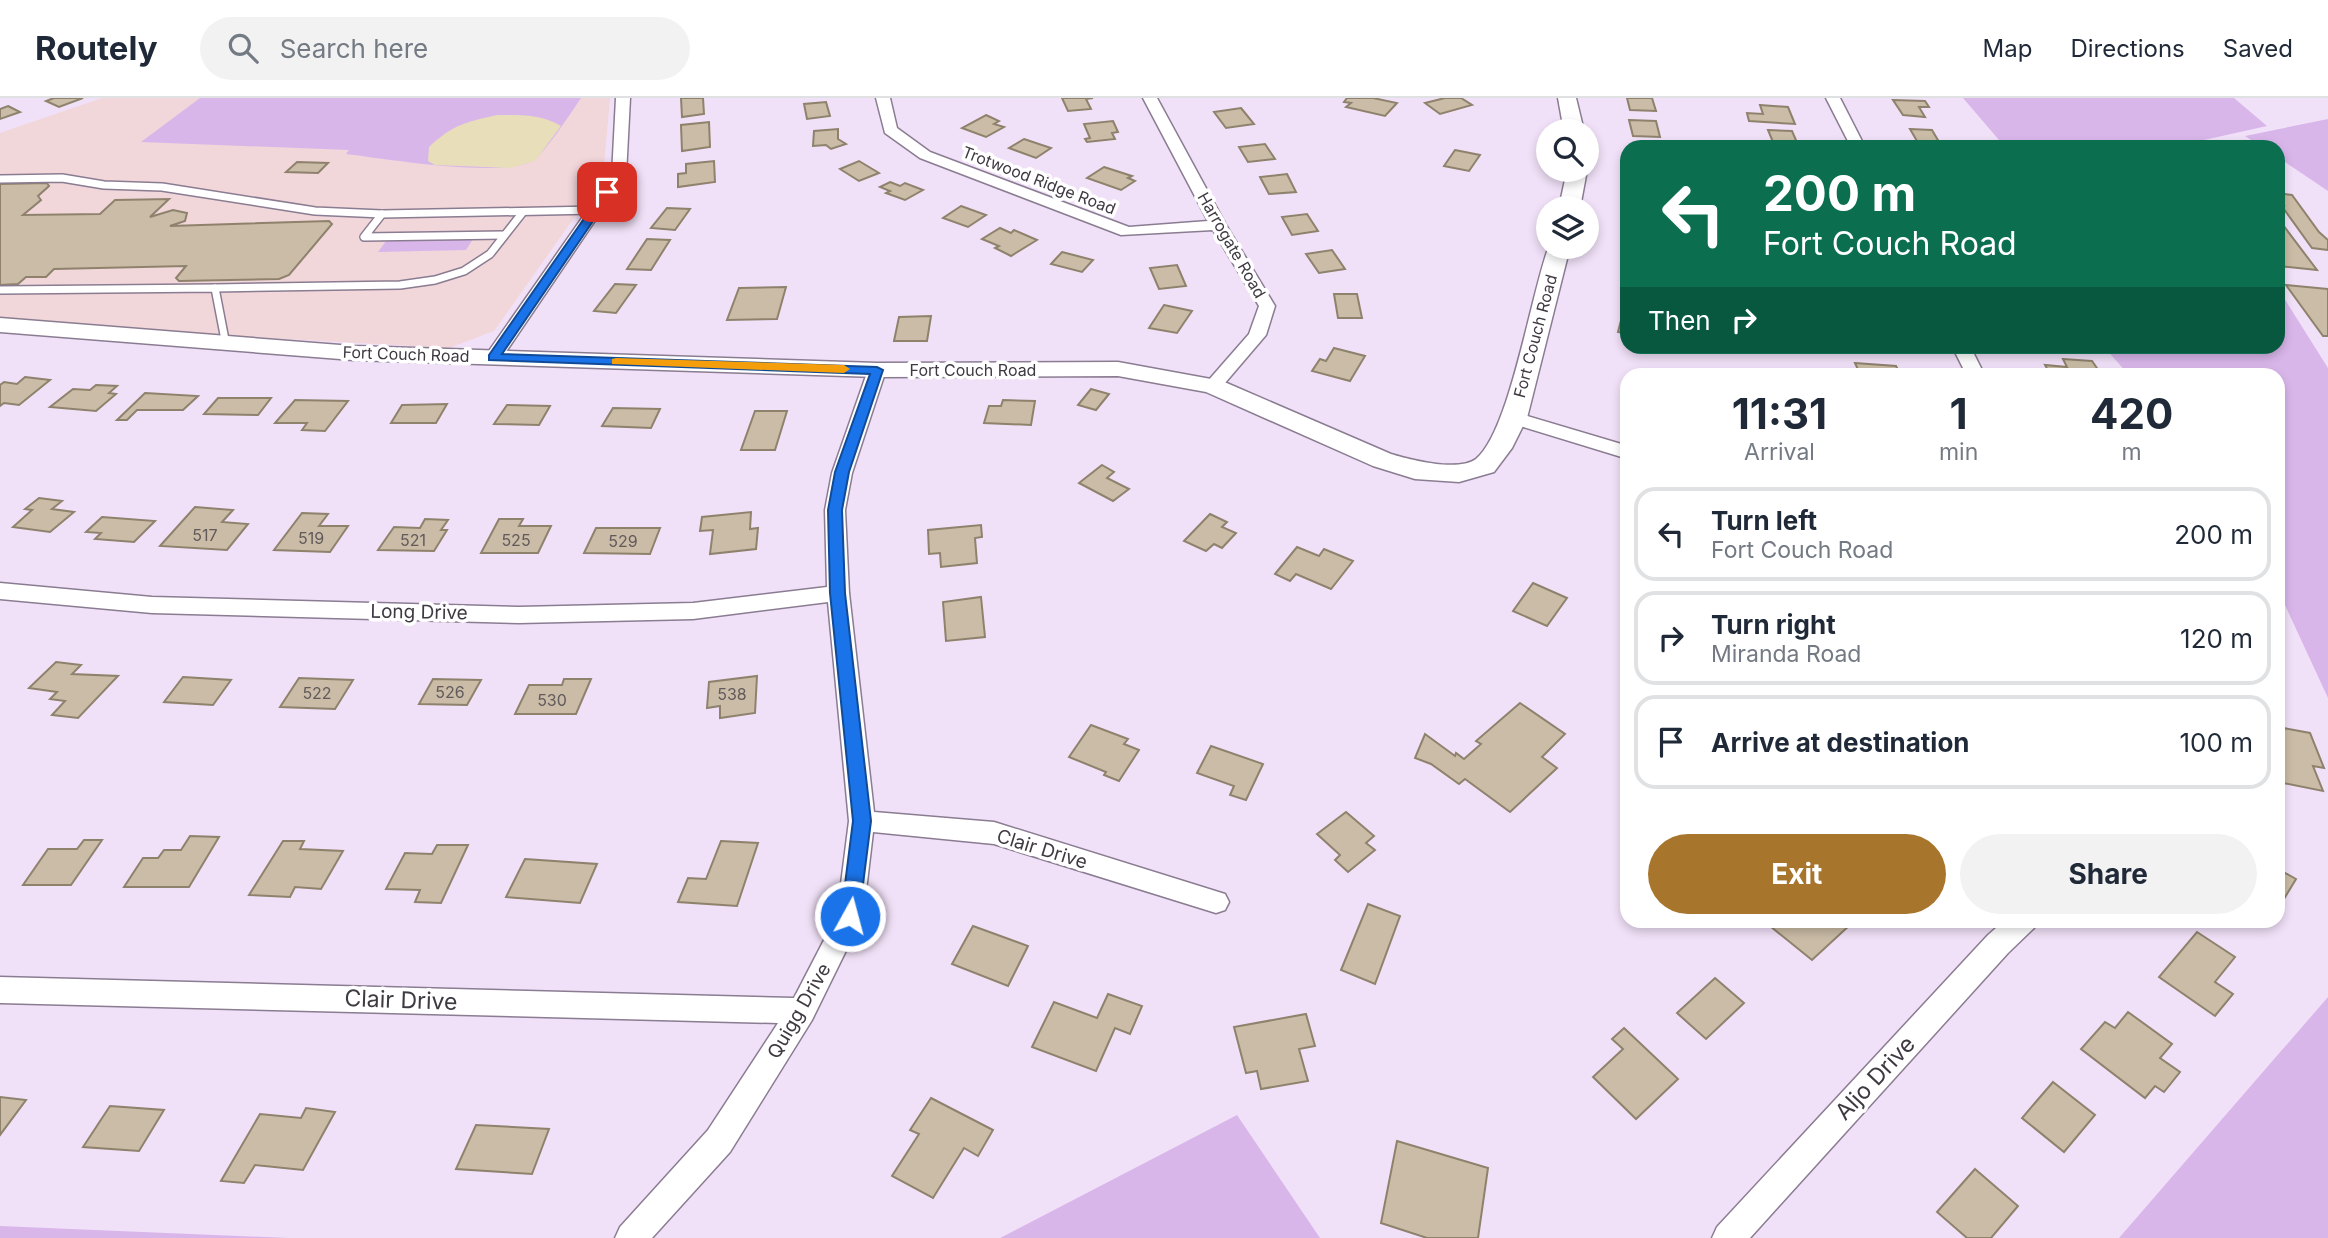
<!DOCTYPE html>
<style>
body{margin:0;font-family:Inter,sans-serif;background:#f2f2f3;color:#1f2937;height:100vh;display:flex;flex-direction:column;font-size:26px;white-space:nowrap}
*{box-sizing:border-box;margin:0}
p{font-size:23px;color:#747a83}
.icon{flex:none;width:38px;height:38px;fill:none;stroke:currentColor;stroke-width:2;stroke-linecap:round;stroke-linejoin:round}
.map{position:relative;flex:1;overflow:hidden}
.drawer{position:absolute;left:1620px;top:270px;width:665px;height:560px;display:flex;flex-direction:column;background:#fff;border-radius:21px;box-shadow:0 4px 10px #0003}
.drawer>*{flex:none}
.top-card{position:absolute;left:1620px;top:42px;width:665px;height:214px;border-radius:21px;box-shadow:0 4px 10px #0003;background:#0b6e4f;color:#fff;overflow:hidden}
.tools{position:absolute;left:1536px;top:21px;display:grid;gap:14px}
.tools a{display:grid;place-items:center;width:63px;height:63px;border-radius:50%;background:#fff;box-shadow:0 4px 10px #0003;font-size:35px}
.pin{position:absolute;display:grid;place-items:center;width:60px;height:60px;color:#fff;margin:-30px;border-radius:14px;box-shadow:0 4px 10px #0006}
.me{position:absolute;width:77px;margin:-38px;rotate:7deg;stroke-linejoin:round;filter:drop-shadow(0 0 5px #0008)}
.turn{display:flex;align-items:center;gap:24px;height:147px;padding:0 28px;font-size:32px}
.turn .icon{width:91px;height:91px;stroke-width:2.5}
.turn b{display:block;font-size:49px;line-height:60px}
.then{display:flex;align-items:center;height:66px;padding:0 28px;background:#0003;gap:14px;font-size:26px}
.eta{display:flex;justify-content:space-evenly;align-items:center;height:119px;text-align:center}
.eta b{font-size:42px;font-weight:700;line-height:49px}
.cta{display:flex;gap:14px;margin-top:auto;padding:14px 28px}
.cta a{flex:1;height:80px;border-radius:42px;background:#a7752c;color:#fff;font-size:28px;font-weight:700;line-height:80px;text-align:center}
.cta a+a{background:#f2f2f3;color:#1f2937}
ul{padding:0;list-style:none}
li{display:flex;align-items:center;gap:21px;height:94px;margin:0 14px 10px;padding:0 14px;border:4px solid #e0e1e3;border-radius:21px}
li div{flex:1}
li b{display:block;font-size:26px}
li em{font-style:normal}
header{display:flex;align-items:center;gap:42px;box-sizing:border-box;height:98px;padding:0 35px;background:#fff;border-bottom:2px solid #e0e1e3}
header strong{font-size:33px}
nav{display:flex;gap:38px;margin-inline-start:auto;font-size:24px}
.search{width:490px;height:63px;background:#f2f2f3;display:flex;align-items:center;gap:18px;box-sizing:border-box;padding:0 24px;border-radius:38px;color:#747a83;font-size:26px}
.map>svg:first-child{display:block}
.education{fill:#f1d6da}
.green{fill:#d9b6ea}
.sand{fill:#e8deb9}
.building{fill:#cabca6;stroke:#8f826d;stroke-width:2}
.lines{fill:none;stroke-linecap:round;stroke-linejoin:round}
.lane-casing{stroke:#8a7c91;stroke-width:10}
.street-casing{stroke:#8a7c91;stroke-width:3}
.secondary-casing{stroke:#8a7c91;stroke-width:3}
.lane{stroke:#fff;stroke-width:7}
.street{fill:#fff;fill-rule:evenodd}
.secondary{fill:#fff;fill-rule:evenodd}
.route{fill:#1a73e8;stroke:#114b97;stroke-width:2}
.slow{fill:#f59e0b}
.labels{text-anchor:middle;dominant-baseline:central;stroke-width:7;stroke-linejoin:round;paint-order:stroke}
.far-street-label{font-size:16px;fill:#3f3942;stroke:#fff}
.number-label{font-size:16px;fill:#625a5b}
.street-label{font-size:19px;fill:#3f3942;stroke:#fff}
.near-street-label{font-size:23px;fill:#3f3942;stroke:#fff}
</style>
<header>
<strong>Routely</strong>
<div class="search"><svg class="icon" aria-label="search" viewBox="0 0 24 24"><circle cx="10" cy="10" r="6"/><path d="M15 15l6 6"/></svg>Search here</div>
<nav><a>Map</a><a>Directions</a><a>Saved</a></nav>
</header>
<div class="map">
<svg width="2328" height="1140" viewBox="0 0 2328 1140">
<rect width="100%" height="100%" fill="#f1e1f8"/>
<path class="education" d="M 102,0 L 610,0 L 603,79 L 494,233 L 449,250 L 197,236 L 0,219 L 0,35 Z"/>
<g class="green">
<path d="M 200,0 L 581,0 C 572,13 544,57 532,63 C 499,80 387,61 346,56 L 349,52 L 141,44 Z"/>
<path d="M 1963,0 L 2234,0 L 2267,28 L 2186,46 L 2187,49 L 2005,49 Z"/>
<path d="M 2328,21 L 2328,93 L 2279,60 L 2278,49 L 2262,49 L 2245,38 Z"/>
<path d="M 478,133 L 466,152 L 378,154 L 392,135 Z"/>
<path d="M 2279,192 L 2328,270 L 2328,600 L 2279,494 L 2278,276 L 2128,276 L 2104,249 L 2278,248 Z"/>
<path d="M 2328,899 L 2328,1140 L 2119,1140 Z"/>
<path d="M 1237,1017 L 1320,1140 L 1000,1140 Z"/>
<path d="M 0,1128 L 289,1140 L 0,1140 Z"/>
</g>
<path class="sand" d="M 498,17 C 521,17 541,16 561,28 L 535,63 L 510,70 L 435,67 L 428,63 L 429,49 C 452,27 468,23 498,17 Z"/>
<g class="building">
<path d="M 54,0 L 83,0 L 59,9 L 46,3 Z"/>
<path d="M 681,0 L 703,0 L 704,16 L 682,19 Z"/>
<path d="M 1062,0 L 1093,0 L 1086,1 L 1091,11 L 1068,13 Z"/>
<path d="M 1347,0 L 1373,0 L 1397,5 L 1385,18 L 1346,9 L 1351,5 L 1344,4 Z"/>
<path d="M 1445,0 L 1461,0 L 1472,7 L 1440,16 L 1425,5 Z"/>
<path d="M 1627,0 L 1652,0 L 1656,13 L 1630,12 Z"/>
<path d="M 1893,2 L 1925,3 L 1929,9 L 1919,9 L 1925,19 L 1903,17 Z"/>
<path d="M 826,4 L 830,18 L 807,21 L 804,6 Z"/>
<path d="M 1760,7 L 1788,9 L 1795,26 L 1749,23 L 1747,15 L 1763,16 Z"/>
<path d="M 8,8 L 20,14 L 0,21 L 0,11 Z"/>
<path d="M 1241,10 L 1254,26 L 1226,30 L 1214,14 Z"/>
<path d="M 986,17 L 999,23 L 994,26 L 1004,29 L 986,39 L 962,30 Z"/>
<path d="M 1629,22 L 1656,23 L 1660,39 L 1633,38 Z"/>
<path d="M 1113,23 L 1118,34 L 1112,35 L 1115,41 L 1087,44 L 1085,41 L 1090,40 L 1084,26 Z"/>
<path d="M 709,24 L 710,49 L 682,53 L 681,27 Z"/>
<path d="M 838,31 L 838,41 L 846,46 L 831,51 L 826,47 L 813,48 L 814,33 Z"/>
<path d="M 1910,31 L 1932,32 L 1939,44 L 1917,43 Z"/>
<path d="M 1768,32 L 1792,33 L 1799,49 L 1775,49 Z"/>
<path d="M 1024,41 L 1051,50 L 1036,60 L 1009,50 Z"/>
<path d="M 1265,46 L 1275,61 L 1248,64 L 1239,49 Z"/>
<path d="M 1455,52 L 1480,57 L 1469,73 L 1444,68 Z"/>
<path d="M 714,63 L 715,84 L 678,89 L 678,76 L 686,75 L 686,66 Z"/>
<path d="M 859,63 L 879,75 L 859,83 L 840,71 Z"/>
<path d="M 297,64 L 328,65 L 318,75 L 286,74 Z"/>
<path d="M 1104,69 L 1132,78 L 1128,80 L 1135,83 L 1121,92 L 1087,80 Z"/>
<path d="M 1287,76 L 1296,94 L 1269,96 L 1260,79 Z"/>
<path d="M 890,84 L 900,88 L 905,85 L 923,92 L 905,102 L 886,95 L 890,93 L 880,89 Z"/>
<path d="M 47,85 L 49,88 L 38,98 L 41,102 L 23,117 L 100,116 L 115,102 L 169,101 L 150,119 L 173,112 L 187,115 L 185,123 L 170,128 L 329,123 L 332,126 L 289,177 L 279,181 L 179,183 L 176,180 L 186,168 L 54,171 L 46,179 L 26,179 L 18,186 L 0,187 L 0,86 Z"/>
<path d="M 2278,95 L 2292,97 L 2319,134 L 2328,142 L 2328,152 L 2312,150 L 2281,107 L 2284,107 Z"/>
<path d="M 961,108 L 986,117 L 968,129 L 943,120 Z"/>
<path d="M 667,110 L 690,111 L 675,132 L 651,130 Z"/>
<path d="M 1307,116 L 1318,133 L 1292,137 L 1282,119 Z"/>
<path d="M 2278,126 L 2283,127 L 2317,172 L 2278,168 Z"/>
<path d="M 1000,130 L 1011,135 L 1014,132 L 1037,142 L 1011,158 L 995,150 L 999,148 L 982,141 Z"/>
<path d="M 647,141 L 670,142 L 651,172 L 627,171 Z"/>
<path d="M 1332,152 L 1345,171 L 1319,175 L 1306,156 Z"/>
<path d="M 1062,154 L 1093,162 L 1082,174 L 1051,166 Z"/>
<path d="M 1177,167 L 1186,188 L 1159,191 L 1150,170 Z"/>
<path d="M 615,186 L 636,187 L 616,215 L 594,213 Z"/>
<path d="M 2286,187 L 2328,191 L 2328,238 L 2323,238 Z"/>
<path d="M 786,189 L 777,221 L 727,222 L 739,190 Z"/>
<path d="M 1334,196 L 1357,196 L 1362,220 L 1338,220 Z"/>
<path d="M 1164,207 L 1192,213 L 1177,235 L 1149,230 Z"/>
<path d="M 1624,211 L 1628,212 L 1628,236 L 1618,234 Z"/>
<path d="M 931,218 L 927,243 L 894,243 L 899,219 Z"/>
<path d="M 1888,248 L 1890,253 L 1834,248 Z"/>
<path d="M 1334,250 L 1365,258 L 1350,283 L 1312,273 L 1320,261 L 1326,263 Z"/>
<path d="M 2063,261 L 2092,263 L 2101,276 L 2050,276 L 2045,267 L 2067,269 Z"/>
<path d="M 1855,265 L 1896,268 L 1900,276 L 1860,276 Z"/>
<path d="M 25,279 L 50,282 L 19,307 L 4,305 L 0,308 L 0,287 L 4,284 L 17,286 Z"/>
<path d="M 96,287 L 117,288 L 109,295 L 116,296 L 96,313 L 50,309 L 73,291 L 90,292 Z"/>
<path d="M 1091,291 L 1109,296 L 1096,312 L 1078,307 Z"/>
<path d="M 145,295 L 198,298 L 183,312 L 137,312 L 127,322 L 117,322 Z"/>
<path d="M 218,300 L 271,300 L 258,317 L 204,316 Z"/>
<path d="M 295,302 L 348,303 L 325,333 L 302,332 L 307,325 L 275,325 Z"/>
<path d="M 1003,302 L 1035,303 L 1031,327 L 984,325 L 989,308 L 1001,308 Z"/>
<path d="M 447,306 L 436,325 L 391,325 L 402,307 Z"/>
<path d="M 507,307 L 550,308 L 539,327 L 494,326 Z"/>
<path d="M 613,310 L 660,311 L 651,330 L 602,328 Z"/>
<path d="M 755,313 L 787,313 L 775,352 L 741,352 Z"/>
<path d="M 1102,367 L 1114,374 L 1107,380 L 1129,391 L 1113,403 L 1079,385 Z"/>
<path d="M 39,400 L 62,403 L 52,411 L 74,414 L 50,434 L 13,429 L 32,412 L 25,411 Z"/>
<path d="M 195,409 L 233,412 L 222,424 L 248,426 L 227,452 L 160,448 Z"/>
<path d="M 751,414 L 750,431 L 758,430 L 756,451 L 710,456 L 713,432 L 700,433 L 702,419 Z"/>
<path d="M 302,415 L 328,416 L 319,428 L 348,428 L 330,454 L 274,452 Z"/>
<path d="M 1210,416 L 1227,424 L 1222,429 L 1236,435 L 1222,450 L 1214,446 L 1206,453 L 1184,443 Z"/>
<path d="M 102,419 L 155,423 L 134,444 L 95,441 L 101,435 L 86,434 Z"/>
<path d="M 425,421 L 448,422 L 441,432 L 447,432 L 434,453 L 378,452 L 394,429 L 420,430 Z"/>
<path d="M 499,421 L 523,421 L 519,428 L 551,428 L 538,455 L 481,455 Z"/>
<path d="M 981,427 L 982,439 L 975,440 L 977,465 L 941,469 L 940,455 L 929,456 L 928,432 Z"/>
<path d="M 596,430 L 660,430 L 650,456 L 584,455 Z"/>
<path d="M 1297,449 L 1319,458 L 1324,451 L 1353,463 L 1331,491 L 1296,476 L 1290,483 L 1275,476 Z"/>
<path d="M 1533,485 L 1567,500 L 1547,528 L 1513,513 Z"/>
<path d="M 981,499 L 985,539 L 946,543 L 943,504 Z"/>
<path d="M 56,564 L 81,567 L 72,576 L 118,578 L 78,620 L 52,617 L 65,603 L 50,601 L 57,594 L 29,590 Z"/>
<path d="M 757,578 L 755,615 L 720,620 L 720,608 L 707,610 L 709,584 Z"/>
<path d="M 183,579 L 231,582 L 213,607 L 164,604 Z"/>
<path d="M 299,580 L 353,582 L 335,611 L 280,609 Z"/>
<path d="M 433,581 L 481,582 L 467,607 L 419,606 Z"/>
<path d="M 564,581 L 591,581 L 576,616 L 515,616 L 529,587 L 562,587 Z"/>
<path d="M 1520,605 L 1565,636 L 1542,659 L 1557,670 L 1510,714 L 1465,681 L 1459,686 L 1431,666 L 1415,660 L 1425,636 L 1455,658 L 1456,655 L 1464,661 L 1481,646 L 1476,643 Z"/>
<path d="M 1091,627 L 1128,641 L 1124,646 L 1139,652 L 1119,683 L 1104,677 L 1106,674 L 1069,659 Z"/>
<path d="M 2278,629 L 2310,635 L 2324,670 L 2313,668 L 2323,693 L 2278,684 Z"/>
<path d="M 1211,648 L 1263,666 L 1246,702 L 1230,697 L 1234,688 L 1197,675 Z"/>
<path d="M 1346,714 L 1374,738 L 1366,745 L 1375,752 L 1348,774 L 1335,762 L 1340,757 L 1317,736 Z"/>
<path d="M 190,738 L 219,739 L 189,789 L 124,789 L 143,760 L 158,760 L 164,752 L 181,752 Z"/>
<path d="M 84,742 L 102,742 L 71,787 L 23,787 L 48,751 L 77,751 Z"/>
<path d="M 283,743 L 304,743 L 300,751 L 343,753 L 321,791 L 295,789 L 290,799 L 249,797 Z"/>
<path d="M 721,743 L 758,745 L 737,808 L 678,804 L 688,780 L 706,781 Z"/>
<path d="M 437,747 L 468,747 L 441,805 L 415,804 L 420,792 L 386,791 L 405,755 L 432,756 Z"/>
<path d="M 525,761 L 597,766 L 580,805 L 506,799 Z"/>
<path d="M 2278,771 L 2296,781 L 2278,811 Z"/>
<path d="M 1368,806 L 1400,818 L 1375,886 L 1341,872 Z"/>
<path d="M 1767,822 L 1848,822 L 1852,825 L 1812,862 L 1765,824 Z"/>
<path d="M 973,828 L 1028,848 L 1008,888 L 952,866 Z"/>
<path d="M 2197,834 L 2235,859 L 2215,884 L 2233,896 L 2215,918 L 2159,879 Z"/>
<path d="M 1715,880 L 1744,905 L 1706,941 L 1677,915 Z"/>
<path d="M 1108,896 L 1142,908 L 1130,936 L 1115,930 L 1096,973 L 1032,949 L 1054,904 L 1097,920 Z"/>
<path d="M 2128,914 L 2172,946 L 2160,960 L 2180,974 L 2164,994 L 2155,988 L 2145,1000 L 2081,951 L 2105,924 L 2115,930 Z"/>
<path d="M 1306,916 L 1315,948 L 1299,951 L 1308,983 L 1261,991 L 1257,973 L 1246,975 L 1234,929 Z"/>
<path d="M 1624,930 L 1678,981 L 1636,1021 L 1593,979 L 1623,951 L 1612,941 Z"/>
<path d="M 2053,984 L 2095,1017 L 2064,1054 L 2022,1020 Z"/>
<path d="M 0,999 L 26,1002 L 0,1037 Z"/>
<path d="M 931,1000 L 993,1032 L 978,1058 L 964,1050 L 933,1100 L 892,1078 L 919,1036 L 910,1032 Z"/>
<path d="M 110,1008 L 164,1012 L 139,1053 L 83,1049 Z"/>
<path d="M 306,1010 L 335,1014 L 303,1072 L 255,1067 L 244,1085 L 221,1083 L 260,1016 L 301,1020 Z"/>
<path d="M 476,1027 L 549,1031 L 532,1076 L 456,1071 Z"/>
<path d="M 1397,1043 L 1488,1070 L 1478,1140 L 1427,1140 L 1381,1125 Z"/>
<path d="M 1975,1071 L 2018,1108 L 1991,1140 L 1967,1140 L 1937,1114 Z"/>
</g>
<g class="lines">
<defs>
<g id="lane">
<path d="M 0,81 L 62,80 L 104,87 L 162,89 L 315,113 L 382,116 L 596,112"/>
<path d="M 382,116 L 364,139 L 504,137"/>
<path d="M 215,190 L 400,187 L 435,182 L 464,173 L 490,156 L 523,114"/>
<path d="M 0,192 L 215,190 L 226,247"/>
</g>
<g id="street">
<path d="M 616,0 L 630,0 L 626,77 L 499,264 L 487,264 L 484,260 L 612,77 Z"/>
<path d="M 876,0 L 890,0 L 897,30 L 930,54 L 1129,129 L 1208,123 L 1143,0 L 1157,0 L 1226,127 L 1275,208 L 1266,237 L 1219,292 L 1207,292 L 1204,288 L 1207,284 L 1249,236 L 1259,208 L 1213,132 L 1121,137 L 920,60 L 885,35 Z"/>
<path d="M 1826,0 L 1840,0 L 1865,49 L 1851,49 Z"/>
<path d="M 1952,248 L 1970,248 L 1984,276 L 1966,276 Z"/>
<path d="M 877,267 L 886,272 L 852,375 L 845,412 L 849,495 L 874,714 L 994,724 L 1225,796 L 1229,804 L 1225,812 L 1216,815 L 994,746 L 873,734 L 863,818 L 812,922 L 730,1054 L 652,1140 L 615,1140 L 620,1129 L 708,1032 L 778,925 L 0,905 L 0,879 L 794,900 L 837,817 L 849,723 L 828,504 L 693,521 L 519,525 L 152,515 L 0,501 L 0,485 L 152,499 L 519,509 L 693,505 L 827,489 L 825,412 L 832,375 L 868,272 Z"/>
<path d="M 1514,314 L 1628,348 L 1628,361 L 1507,324 L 1505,320 Z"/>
<path d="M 2005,822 L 2038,822 L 2034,830 L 2008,855 L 1750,1140 L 1712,1140 L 1717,1129 L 1988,837 Z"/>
</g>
<g id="secondary">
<path d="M 1558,0 L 1576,0 L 1584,33 L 1564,33 Z"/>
<path d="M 1567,72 L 1587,72 L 1580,110 L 1559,110 Z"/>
<path d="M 1549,148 L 1570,149 L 1527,320 L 1512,350 L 1494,374 L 1459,384 L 1415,381 L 1373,368 L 1206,294 L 1118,278 L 877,279 L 353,262 L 0,234 L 0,220 L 353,248 L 877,265 L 1118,264 L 1222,283 L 1391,356 C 1411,362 1458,374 1476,361 C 1510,333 1531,195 1549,148 Z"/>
</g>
</defs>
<use href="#lane" class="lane-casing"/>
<use href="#street" class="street-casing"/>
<use href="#secondary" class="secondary-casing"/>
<use href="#lane" class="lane"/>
<use href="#street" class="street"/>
<use href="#secondary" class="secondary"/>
</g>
<path class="route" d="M 607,91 L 613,94 L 502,256 L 877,269 L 883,272 L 849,374 L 842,412 L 845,495 L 871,723 L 859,818 L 857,823 L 850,826 L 843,823 L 841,818 L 853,723 L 830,495 L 828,412 L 835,374 L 870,276 L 489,262 L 489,257 L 604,92 Z"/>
<path class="slow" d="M 616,260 L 844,267 L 850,271 L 844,275 L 612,266 L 612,261 Z"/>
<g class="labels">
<g class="far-street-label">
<text transform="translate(1039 82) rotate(21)">Trotwood Ridge Road</text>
<text transform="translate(1232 147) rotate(60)">Harrogate Road</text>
<text transform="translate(1535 238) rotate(-75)">Fort Couch Road</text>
<text transform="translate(406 256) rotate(2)">Fort Couch Road</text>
<text x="973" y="272">Fort Couch Road</text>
</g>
<g class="number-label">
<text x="205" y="437">517</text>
<text x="311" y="440">519</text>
<text x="413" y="442">521</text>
<text x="516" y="442">525</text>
<text x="623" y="443">529</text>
<text x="450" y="594">526</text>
<text x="317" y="595">522</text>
<text x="732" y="596">538</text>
<text x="552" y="602">530</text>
</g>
<g class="street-label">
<text transform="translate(419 514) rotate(1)">Long Drive</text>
<text transform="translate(1042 751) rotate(17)">Clair Drive</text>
<text transform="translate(799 913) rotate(-60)">Quigg Drive</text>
</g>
<g class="near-street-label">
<text transform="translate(401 902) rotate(2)">Clair Drive</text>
<text transform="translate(1875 980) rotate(-47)">Aljo Drive</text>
</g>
</g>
</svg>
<div class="tools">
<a><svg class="icon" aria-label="search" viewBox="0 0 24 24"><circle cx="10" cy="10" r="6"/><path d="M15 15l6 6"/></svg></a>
<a><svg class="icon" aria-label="layers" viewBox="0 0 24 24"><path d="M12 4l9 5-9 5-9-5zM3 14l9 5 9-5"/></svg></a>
</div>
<div class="pin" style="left:607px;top:94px;background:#d93025"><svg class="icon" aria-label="arrive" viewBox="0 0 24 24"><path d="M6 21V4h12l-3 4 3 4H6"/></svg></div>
<svg class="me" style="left:850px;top:818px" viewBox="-20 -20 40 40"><circle r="17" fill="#1a73e8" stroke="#fff" stroke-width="3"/><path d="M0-11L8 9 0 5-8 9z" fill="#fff"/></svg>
<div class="top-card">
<div class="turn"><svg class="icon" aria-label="left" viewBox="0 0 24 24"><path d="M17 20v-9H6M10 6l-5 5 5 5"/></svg><div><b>200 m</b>Fort Couch Road</div></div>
<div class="then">Then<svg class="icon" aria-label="right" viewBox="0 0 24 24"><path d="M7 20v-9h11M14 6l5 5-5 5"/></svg></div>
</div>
<section class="drawer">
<div class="eta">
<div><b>11:31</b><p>Arrival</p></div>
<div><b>1</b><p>min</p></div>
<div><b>420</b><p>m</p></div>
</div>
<ul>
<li><svg class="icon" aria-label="left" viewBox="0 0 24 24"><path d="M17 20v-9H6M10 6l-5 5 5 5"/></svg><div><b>Turn left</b><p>Fort Couch Road</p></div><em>200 m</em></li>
<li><svg class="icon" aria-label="right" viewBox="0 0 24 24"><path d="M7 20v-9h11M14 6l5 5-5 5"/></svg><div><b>Turn right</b><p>Miranda Road</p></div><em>120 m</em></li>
<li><svg class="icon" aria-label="arrive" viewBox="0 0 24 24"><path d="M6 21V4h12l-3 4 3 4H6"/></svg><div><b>Arrive at destination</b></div><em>100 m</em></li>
</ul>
<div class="cta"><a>Exit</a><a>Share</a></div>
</section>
</div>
